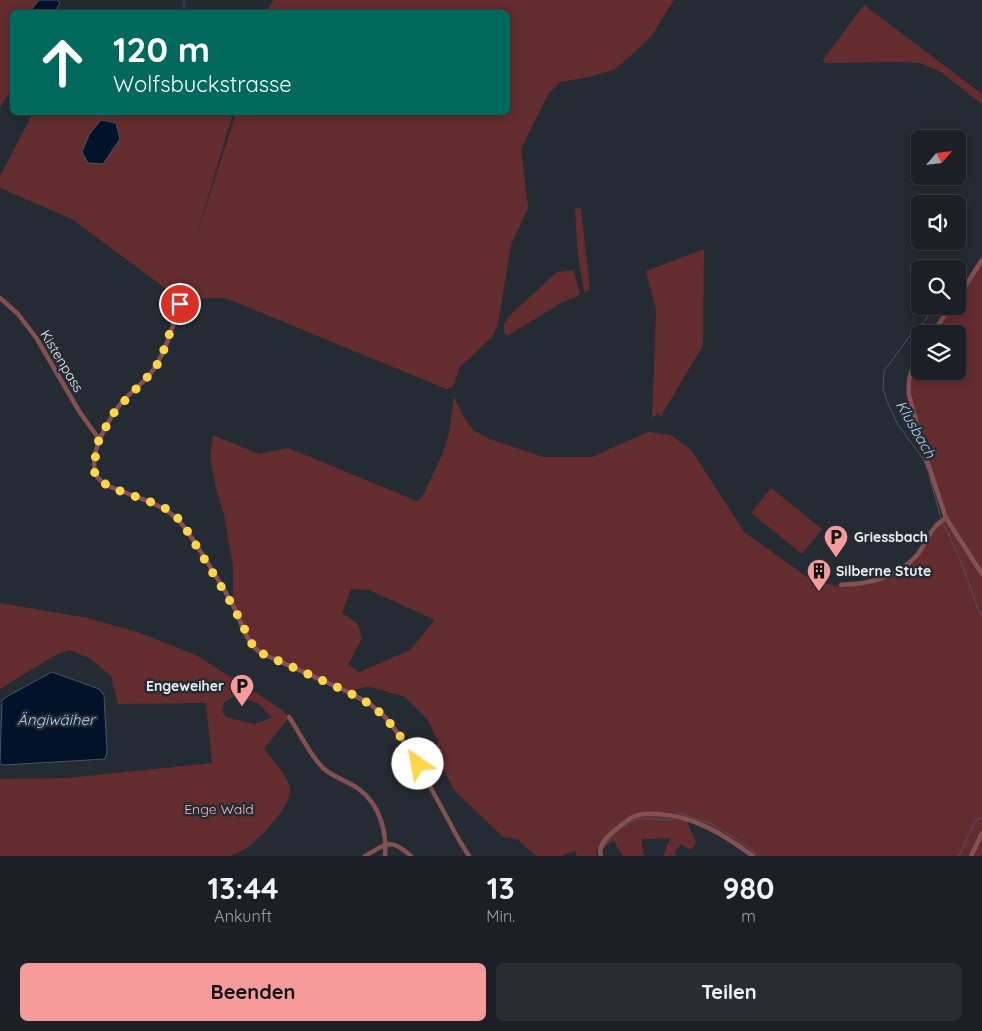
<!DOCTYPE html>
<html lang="de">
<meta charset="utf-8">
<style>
body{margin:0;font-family:Quicksand,sans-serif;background:#292d32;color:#f1f3f6;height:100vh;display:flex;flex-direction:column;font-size:19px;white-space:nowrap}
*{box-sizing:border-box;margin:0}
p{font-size:16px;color:#a0a3a7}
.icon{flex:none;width:28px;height:28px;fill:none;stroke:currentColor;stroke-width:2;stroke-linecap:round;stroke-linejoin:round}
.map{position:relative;height:856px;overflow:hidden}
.details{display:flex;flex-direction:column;background:#1c2026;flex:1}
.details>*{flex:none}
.top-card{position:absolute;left:10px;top:10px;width:500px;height:105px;border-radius:8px;box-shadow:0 2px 12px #0003,0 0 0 1px #3a3e43;background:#00695c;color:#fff;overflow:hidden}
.needle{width:32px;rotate:62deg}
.controls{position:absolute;left:911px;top:130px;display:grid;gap:10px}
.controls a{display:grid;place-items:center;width:55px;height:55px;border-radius:8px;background:#1c2026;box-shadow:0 2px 12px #0003,0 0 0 1px #3a3e43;font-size:25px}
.pin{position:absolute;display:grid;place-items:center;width:42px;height:42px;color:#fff;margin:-21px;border:2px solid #fff;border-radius:50%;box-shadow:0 1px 5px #0007}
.me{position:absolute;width:55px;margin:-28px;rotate:327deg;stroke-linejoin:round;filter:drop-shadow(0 0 4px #0008)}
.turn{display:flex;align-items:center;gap:18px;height:105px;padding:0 20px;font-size:22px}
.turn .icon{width:65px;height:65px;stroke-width:2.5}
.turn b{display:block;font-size:35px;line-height:42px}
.eta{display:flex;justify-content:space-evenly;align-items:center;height:85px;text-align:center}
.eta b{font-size:30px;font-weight:800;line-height:35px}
.button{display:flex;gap:10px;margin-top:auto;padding:10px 20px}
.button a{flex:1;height:58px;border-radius:8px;background:#f59b9b;color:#111;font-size:20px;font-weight:800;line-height:58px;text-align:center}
.button a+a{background:#292d32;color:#f1f3f6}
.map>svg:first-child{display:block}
.green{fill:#632c2e;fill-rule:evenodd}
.water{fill:#011229;stroke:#475466}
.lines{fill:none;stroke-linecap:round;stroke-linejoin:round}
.stream{stroke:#475466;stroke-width:1}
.minor{stroke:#835151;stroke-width:4.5}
.route{stroke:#ffd54a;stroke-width:9;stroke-dasharray:0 16.2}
.labels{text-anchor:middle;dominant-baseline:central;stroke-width:5;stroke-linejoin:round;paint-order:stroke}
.street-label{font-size:14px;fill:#ebeff3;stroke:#252b32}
.poi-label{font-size:14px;font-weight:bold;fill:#ebeff3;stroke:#252b32;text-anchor:start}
.park-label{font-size:14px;fill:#f4b7b6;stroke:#252b32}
.water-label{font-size:15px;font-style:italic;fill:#add1fc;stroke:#252b32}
</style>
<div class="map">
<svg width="982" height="856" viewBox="0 0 982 856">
<rect width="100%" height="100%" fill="#252b32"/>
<g class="green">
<path d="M 0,0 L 39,0 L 30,12 L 12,12 L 12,87 L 0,108 Z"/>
<path d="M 274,0 L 674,0 L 652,35 L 635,52 L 614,70 L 589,77 L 560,82 L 548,94 L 521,149 L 528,208 L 511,245 L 498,324 L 492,337 L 460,367 L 453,387 L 446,389 L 228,299 C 211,296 196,299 180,304 L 184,277 L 177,297 L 72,219 L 0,188 L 0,176 L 33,113 L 230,113 L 232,117 L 195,240 L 236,113 L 508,112 L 508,12 L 265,12 Z"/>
<path d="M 864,5 L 982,94 L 982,104 L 941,72 L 920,63 L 903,62 L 824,63 L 823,60 Z"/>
<path d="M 581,208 L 590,290 L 584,292 L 578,256 L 575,209 Z"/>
<path d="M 704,249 L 703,345 L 660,418 L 659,413 L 652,418 L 656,310 L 646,271 Z"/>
<path d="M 982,262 L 982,856 L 753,856 L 735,843 L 686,819 L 696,843 L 691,850 L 681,844 L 675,852 L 675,856 L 663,856 L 670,838 L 642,839 L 643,853 L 645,856 L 623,856 L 614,841 L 596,850 L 597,856 L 577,856 L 575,851 L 561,856 L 536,856 L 517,839 L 503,837 L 454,790 L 435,753 L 438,741 L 427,719 L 405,697 L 368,686 L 348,692 L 253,648 L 233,606 L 233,565 L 224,515 L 216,488 L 210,458 L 213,435 L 259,454 L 288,448 L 417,501 L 422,497 L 442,455 L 449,433 L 454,397 L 463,416 L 474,431 L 490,439 L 543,457 L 592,457 L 648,432 L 671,435 L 692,451 L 744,532 L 810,579 L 840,587 L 871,584 L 914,562 L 927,539 L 944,521 L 910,394 L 910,378 L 920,356 L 920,371 L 958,371 L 958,334 L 935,334 L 953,306 L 958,306 L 958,299 ZM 351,589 L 369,590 L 435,620 L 410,650 L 359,672 L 348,665 L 362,638 L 357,623 L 342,613 Z"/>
<path d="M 573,270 L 580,293 L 578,296 L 561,303 L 507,336 L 504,333 L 504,324 L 508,317 L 557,272 Z"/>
<path d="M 771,488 L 822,529 L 802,554 L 751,513 Z"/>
<path d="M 0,603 L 88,618 L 140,633 L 196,655 L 281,709 L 289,717 L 264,749 C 272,759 288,776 290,788 C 293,805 258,841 245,849 C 240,852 235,854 230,856 L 0,856 L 0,779 L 68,778 L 212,763 L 206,703 L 118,704 L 111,676 L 89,658 L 69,650 L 54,656 L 0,689 ZM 233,697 L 258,703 L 272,718 L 254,724 L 226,717 L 222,711 L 224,702 Z"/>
</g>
<g class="water">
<path d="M 39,0 L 57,0 L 60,3 L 54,12 L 30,12 Z"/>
<path d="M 101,120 L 116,123 L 120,139 L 103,164 L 88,163 L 82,152 L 89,135 Z"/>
<path d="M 52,672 L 99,689 L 104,695 L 107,752 L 105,759 L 4,765 L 0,764 L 2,701 L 6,697 Z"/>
</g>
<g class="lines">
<g class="stream">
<path d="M 184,12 L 184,0"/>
<path d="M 928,471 L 923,459 L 897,423 L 889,406 L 883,389 L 884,371 L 915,329 L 925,321 L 933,306"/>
<path d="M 929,475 L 941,518"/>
<path d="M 944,525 L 962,564 L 978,609 L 982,616"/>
<path d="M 676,812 L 712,824 L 733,837 L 760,856"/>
<path d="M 603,849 C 609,837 623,824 636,820 C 645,817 663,820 673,820"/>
<path d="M 959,856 L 975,822 L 982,816"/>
</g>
<g class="minor">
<path d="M 958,297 L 982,260"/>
<path d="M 0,298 L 18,314 L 37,339 L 79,411 L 99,439"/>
<path d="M 180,304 C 173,325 167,348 155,367 C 148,380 134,389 124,400 C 110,415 81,463 101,481 C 107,487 116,489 124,492 C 152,503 172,507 189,534 C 205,557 219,581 233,605 C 241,621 246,643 261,653 L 348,692 L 370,704 L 385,717 L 400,736 L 418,764 L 459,840 L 469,856"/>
<path d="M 932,334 L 951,306"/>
<path d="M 920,353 C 912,367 907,378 909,395 L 926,458 L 946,518"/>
<path d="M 841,585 C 851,584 862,584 872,581 C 888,578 911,565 920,551 C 928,538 932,526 946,518 L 982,574"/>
<path d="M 289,717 C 300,733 309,754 323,768 C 334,778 349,781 360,790 C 380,805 387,833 385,856"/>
<path d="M 365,856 C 387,843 391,838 411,856"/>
<path d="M 601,856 L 600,851 C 602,840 611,833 619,827 C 625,822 631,816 639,815 C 645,813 652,814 658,814 C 695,816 724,835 753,856"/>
<path d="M 971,856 L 982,833"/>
</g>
</g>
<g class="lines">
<path class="route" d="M 180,304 L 161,358 L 154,370 L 115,411 L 99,439 L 93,469 L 97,477 L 102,482 L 112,488 L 159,505 L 172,512 L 183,524 L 233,606 L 254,648 L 261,653 L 348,692 L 370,704 L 385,717 L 400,736 L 418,764"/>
</g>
<defs>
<symbol id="parking-pin" viewBox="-11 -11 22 30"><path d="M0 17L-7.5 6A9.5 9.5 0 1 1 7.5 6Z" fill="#f59b9b" stroke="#252b32"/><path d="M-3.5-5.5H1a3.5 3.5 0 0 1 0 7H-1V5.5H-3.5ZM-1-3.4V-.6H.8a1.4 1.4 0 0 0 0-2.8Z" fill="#111"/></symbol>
<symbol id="building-pin" viewBox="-11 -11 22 30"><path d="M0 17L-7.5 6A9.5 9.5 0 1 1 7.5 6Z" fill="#f59b9b" stroke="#252b32"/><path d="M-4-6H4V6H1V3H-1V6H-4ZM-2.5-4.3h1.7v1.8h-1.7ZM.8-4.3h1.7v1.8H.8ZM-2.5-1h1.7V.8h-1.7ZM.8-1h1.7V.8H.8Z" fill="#111"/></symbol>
</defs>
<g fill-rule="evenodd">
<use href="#parking-pin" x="822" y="523" width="28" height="38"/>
<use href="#building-pin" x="805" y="557" width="28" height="38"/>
<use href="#parking-pin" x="228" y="672" width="28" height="38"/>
</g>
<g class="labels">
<g class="street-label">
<text transform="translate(62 361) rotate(59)">Kistenpass</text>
</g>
<g class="poi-label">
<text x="854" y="537">Griessbach</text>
<text x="836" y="571">Silberne Stute</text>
<text x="224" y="686" text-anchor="end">Engeweiher</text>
</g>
<g class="park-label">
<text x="219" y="809">Enge Wald</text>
</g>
<g class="water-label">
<text transform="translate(916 429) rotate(60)">Klusbach</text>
<text x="56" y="719">Ängiwäiher</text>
</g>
</g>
</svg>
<div class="controls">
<a><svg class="needle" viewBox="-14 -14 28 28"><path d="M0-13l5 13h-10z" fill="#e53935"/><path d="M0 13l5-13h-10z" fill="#a0a3a7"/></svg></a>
<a><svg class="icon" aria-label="sound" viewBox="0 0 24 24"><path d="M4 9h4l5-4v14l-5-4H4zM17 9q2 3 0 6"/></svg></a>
<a><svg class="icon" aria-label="search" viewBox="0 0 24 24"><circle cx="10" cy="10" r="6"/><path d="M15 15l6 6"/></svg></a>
<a><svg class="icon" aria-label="layers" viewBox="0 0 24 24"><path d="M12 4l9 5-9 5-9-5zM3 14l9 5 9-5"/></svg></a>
</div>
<div class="pin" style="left:180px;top:304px;background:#d93025"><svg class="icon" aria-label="arrive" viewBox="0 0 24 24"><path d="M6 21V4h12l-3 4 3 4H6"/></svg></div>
<svg class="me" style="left:418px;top:764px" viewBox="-20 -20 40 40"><circle r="19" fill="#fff"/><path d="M0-13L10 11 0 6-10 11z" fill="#ffd54a"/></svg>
<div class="top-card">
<div class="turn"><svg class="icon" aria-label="ahead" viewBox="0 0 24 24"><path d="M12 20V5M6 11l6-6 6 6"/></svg><div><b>120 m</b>Wolfsbuckstrasse</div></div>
</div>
</div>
<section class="details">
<div class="eta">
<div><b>13:44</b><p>Ankunft</p></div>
<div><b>13</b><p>Min.</p></div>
<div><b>980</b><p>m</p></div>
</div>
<div class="button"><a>Beenden</a><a>Teilen</a></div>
</section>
